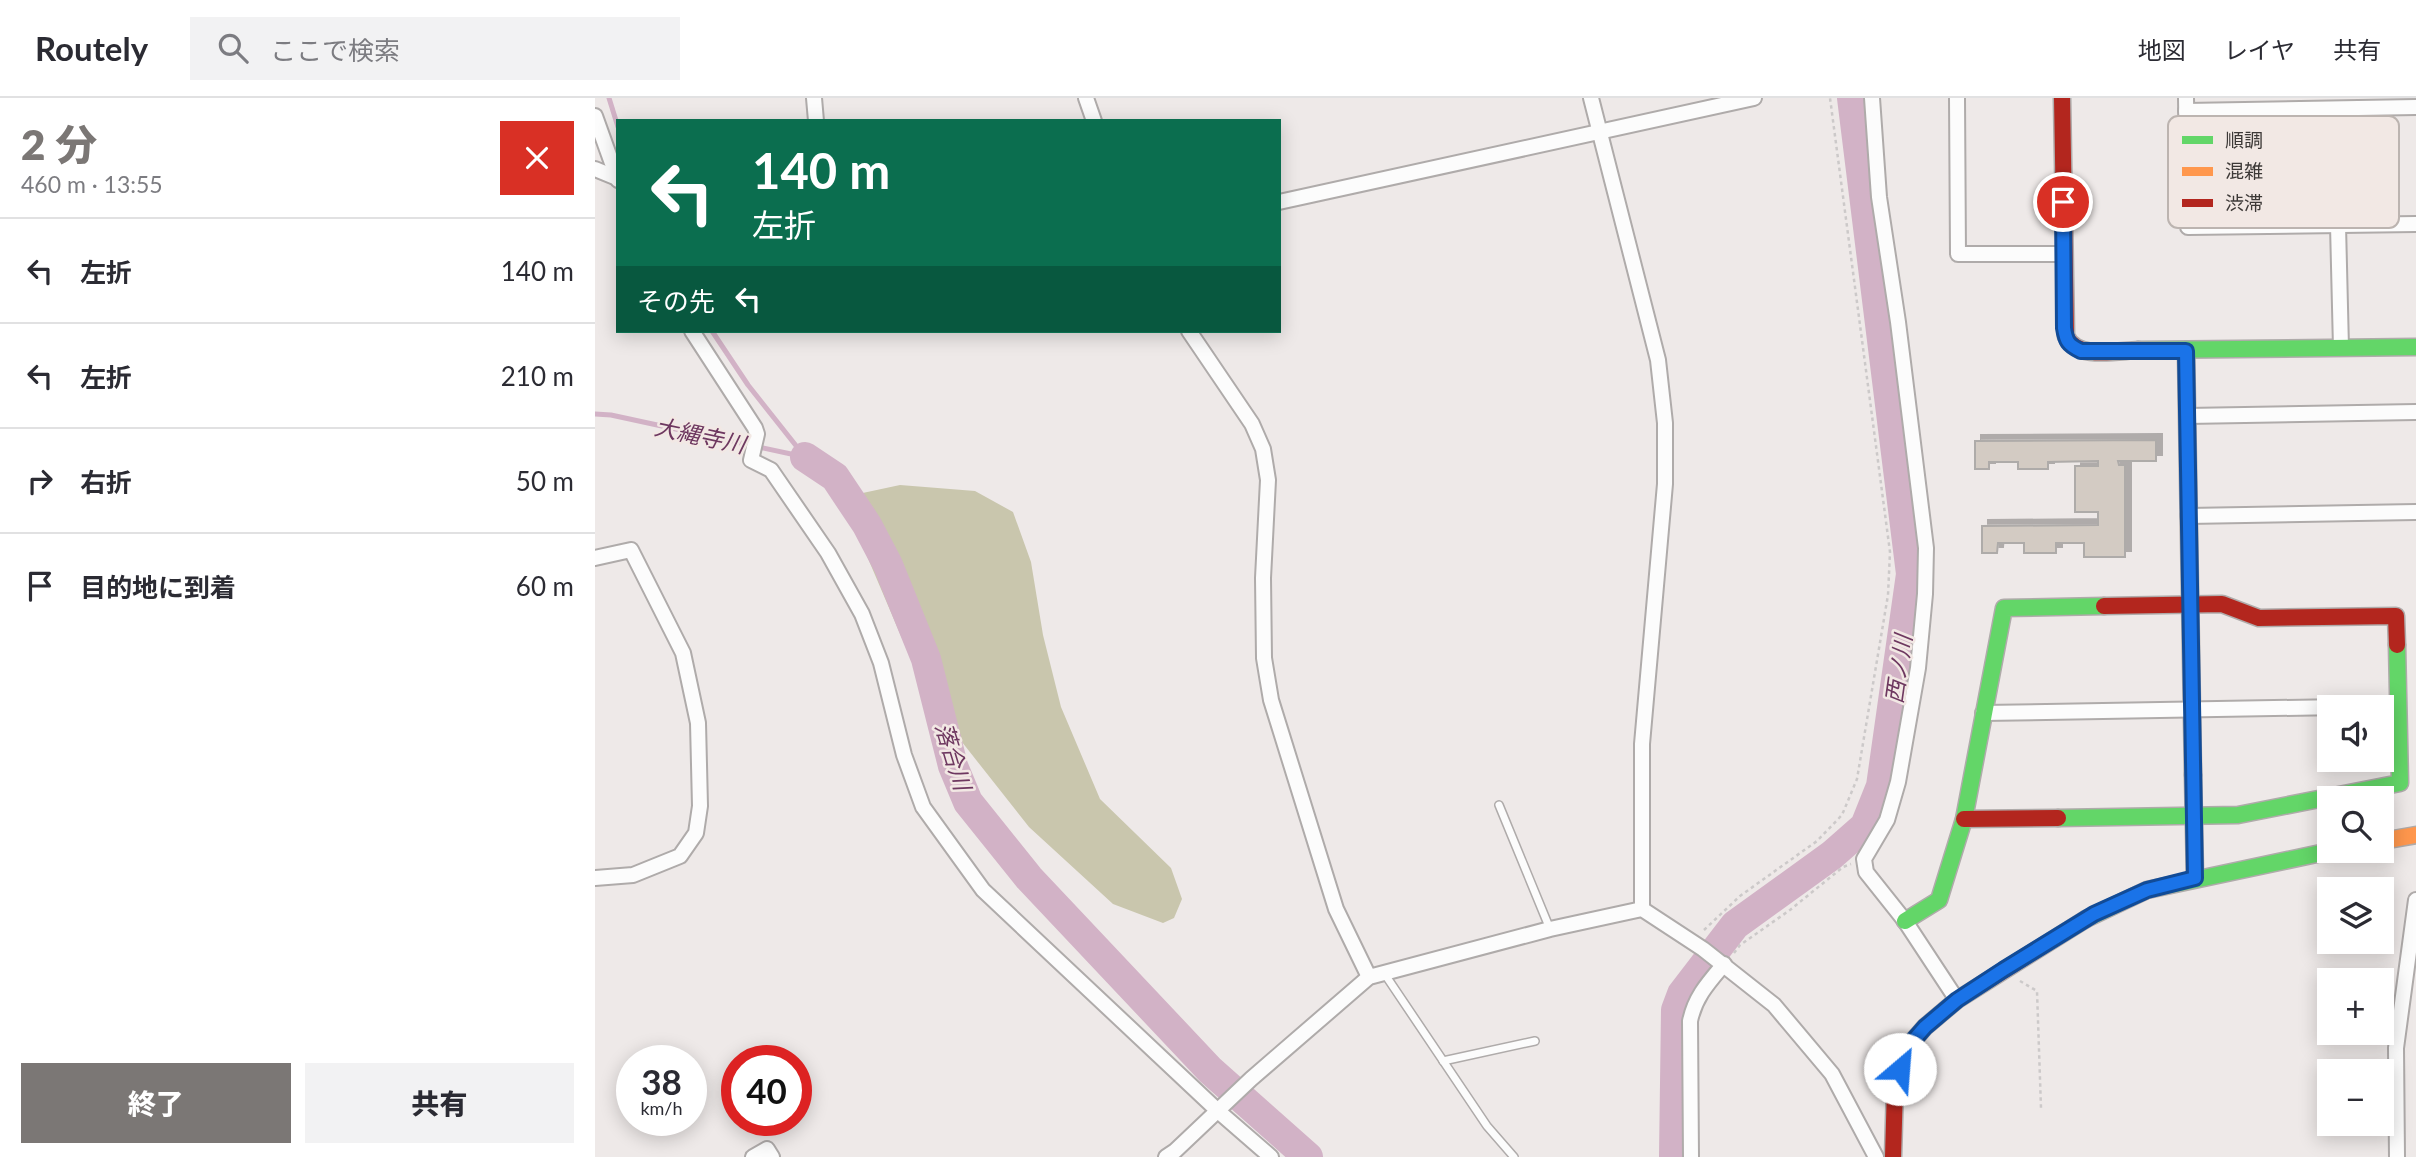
<!DOCTYPE html>
<html lang="ja">
<meta charset="utf-8">
<style>
body{margin:0;font-family:Lato,"Noto Sans JP",sans-serif;background:#f2f2f3;color:#2b2b33;height:100vh;display:flex;flex-direction:column;font-size:26px;white-space:nowrap}
*{box-sizing:border-box;margin:0}
p{font-size:23px;color:#7c7c81}
.icon{flex:none;width:38px;height:38px;fill:none;stroke:currentColor;stroke-width:2;stroke-linecap:round;stroke-linejoin:round}
.map{position:relative;flex:1;overflow:hidden}
.drawer{display:flex;flex-direction:column;background:#fff;width:595px}
.drawer>*{flex:none}
.banner{position:absolute;left:21px;top:21px;width:665px;height:214px;border-radius:0px;box-shadow:0 4px 18px #0003;background:#0b6e4f;color:#fff;overflow:hidden}
.fabs{position:absolute;left:1722px;top:597px;display:grid;gap:14px}
.fabs a{display:grid;place-items:center;width:77px;height:77px;border-radius:0px;background:#fff;box-shadow:0 4px 18px #0003;font-size:35px}
.speed{position:absolute;left:21px;top:947px;display:flex;gap:14px;font-size:35px;font-weight:700;text-align:center}
.speed>*{display:grid;place-content:center;width:91px;height:91px;border-radius:50%;background:#fff;box-shadow:0 4px 18px #0003;line-height:1}
.speed small{font-size:18px;font-weight:400}
.speed .limit{border:10px solid #d22;background:#fff;color:#111}
.pin{position:absolute;display:grid;place-items:center;width:60px;height:60px;color:#fff;margin:-30px;border:4px solid #fff;border-radius:50%;box-shadow:0 2px 7px #0007}
.me{position:absolute;width:77px;margin:-38px;rotate:27deg;stroke-linejoin:round;filter:drop-shadow(0 0 5px #0008)}
.turn{display:flex;align-items:center;gap:24px;height:147px;padding:0 21px;font-size:32px}
.turn .icon{width:91px;height:91px;stroke-width:2.5}
.turn b{display:block;font-size:49px;line-height:60px}
.then{display:flex;align-items:center;height:66px;padding:0 21px;background:#0003;gap:14px;font-size:26px}
.round{display:grid;place-items:center;flex:none;width:74px;height:74px;border-radius:0px;background:#f2f2f3}
.head{display:flex;align-items:center;justify-content:space-between;height:119px;padding:0 21px}
h1{font-size:42px;font-weight:800;line-height:52px;color:#7b7775}
.cta{display:flex;gap:14px;margin-top:auto;padding:14px 21px}
.cta a{flex:1;height:80px;border-radius:0px;background:#7b7775;color:#fff;font-size:28px;font-weight:800;line-height:80px;text-align:center}
.cta a+a{background:#f2f2f3;color:#2b2b33}
ul{padding:0;list-style:none}
li{display:flex;align-items:center;gap:21px;height:105px;padding:0 21px;border-top:2px solid #e1e1e2}
li div{flex:1}
li b{display:block;font-size:26px}
li em{font-style:normal}
header{display:flex;align-items:center;gap:42px;box-sizing:border-box;height:98px;padding:0 35px;background:#fff;border-bottom:2px solid #e1e1e2}
header strong{font-size:33px}
nav{display:flex;gap:38px;margin-inline-start:auto;font-size:24px}
.search{width:490px;height:63px;background:#f2f2f3;display:flex;align-items:center;gap:18px;box-sizing:border-box;padding:0 24px;border-radius:0px;color:#7c7c81;font-size:26px}
main{display:flex;flex:1;min-height:0}
.map>svg:first-child{display:block}
.forest{fill:#c9c6ad}
.lines{fill:none;stroke-linecap:round;stroke-linejoin:round}
.stream{stroke:#d2b2c6;stroke-width:5}
.river{stroke:#d2b2c6;stroke-width:30}
.building{fill:#d3cbc3;stroke:#aeaba9;stroke-width:2;filter:url(#shadow)}
.lane-casing{stroke:#afabaa;stroke-width:10}
.street-casing{stroke:#afabaa;stroke-width:18}
.fast-casing{stroke:#afabaa;stroke-width:19}
.slow-casing{stroke:#afabaa;stroke-width:19}
.jam-casing{stroke:#afabaa;stroke-width:19}
.path{stroke:#ccc9c9;stroke-width:2.5;stroke-dasharray:3.5 3.5;stroke-linecap:butt}
.lane{stroke:#fcfcfc;stroke-width:7}
.street{stroke:#fcfcfc;stroke-width:14}
.fast{stroke:#63d668;stroke-width:16}
.slow{stroke:#ff974d;stroke-width:16}
.jam{stroke:#b3261e;stroke-width:16}
.route-casing{stroke:#114b97;stroke-width:18}
.route{stroke:#1a73e8;stroke-width:12}
.labels{text-anchor:middle;dominant-baseline:central;stroke-width:5;stroke-linejoin:round;paint-order:stroke}
.water-label{font-size:23px;font-style:italic;fill:#6e3860;stroke:#f2e8e4}
.key{fill:#f2e8e4;stroke:#bcb4b0;stroke-width:2}
.key-label{font-size:19px;fill:#3d3937}
</style>
<header>
<strong>Routely</strong>
<div class="search"><svg class="icon" aria-label="search" viewBox="0 0 24 24"><circle cx="10" cy="10" r="6"/><path d="M15 15l6 6"/></svg>ここで検索</div>
<nav><a>地図</a><a>レイヤ</a><a>共有</a></nav>
</header>
<main>
<section class="drawer">
<div class="head"><div><h1>2 分</h1><p>460 m · 13:55</p></div><a class="round" style="background:#d93025;color:#fff"><svg class="icon" aria-label="close" viewBox="0 0 24 24"><path d="M6 6l12 12M18 6L6 18"/></svg></a></div>
<ul>
<li><svg class="icon" aria-label="left" viewBox="0 0 24 24"><path d="M17 20v-9H6M10 6l-5 5 5 5"/></svg><div><b>左折</b></div><em>140 m</em></li>
<li><svg class="icon" aria-label="left" viewBox="0 0 24 24"><path d="M17 20v-9H6M10 6l-5 5 5 5"/></svg><div><b>左折</b></div><em>210 m</em></li>
<li><svg class="icon" aria-label="right" viewBox="0 0 24 24"><path d="M7 20v-9h11M14 6l5 5-5 5"/></svg><div><b>右折</b></div><em>50 m</em></li>
<li><svg class="icon" aria-label="arrive" viewBox="0 0 24 24"><path d="M6 21V4h12l-3 4 3 4H6"/></svg><div><b>目的地に到着</b></div><em>60 m</em></li>
</ul>
<div class="cta"><a>終了</a><a>共有</a></div>
</section>
<div class="map">
<svg width="1821" height="1059" viewBox="0 0 1821 1059">
<defs>
<filter id="shadow"><feDropShadow dx="6" dy="-6" stdDeviation="0" flood-color="#0004"/></filter>
</defs>
<rect width="100%" height="100%" fill="#eee9e8"/>
<path class="forest" d="M 305,387 L 380,393 L 418,414 L 436,464 L 448,537 L 466,609 L 505,701 L 576,770 L 587,801 L 579,820 L 568,825 L 518,806 L 434,729 L 352,625 L 306,538 L 266,444 L 263,396 Z"/>
<g class="lines">
<g class="stream">
<path d="M 14,0 L 23,29"/>
<path d="M 117,233 L 153,287 L 210,359"/>
<path d="M 0,316 L 16,317 L 210,359"/>
</g>
<g class="river">
<path d="M 210,359 L 240,379 L 272,427 L 293,467 L 331,561 L 358,668 L 373,704 L 434,780 L 615,972 L 713,1059"/>
<path d="M 1079,1059 L 1081,912 L 1087,896 L 1140,827 L 1237,757 L 1270,728 L 1286,688 L 1316,476 L 1257,0"/>
</g>
</g>
<path class="building" d="M 1561,342 L 1561,363 L 1523,363 L 1524,367 L 1530,367 L 1530,459 L 1489,459 L 1489,445 L 1461,445 L 1461,455 L 1429,455 L 1429,445 L 1403,445 L 1402,455 L 1387,455 L 1387,428 L 1503,427 L 1503,414 L 1480,414 L 1480,368 L 1503,368 L 1503,363 L 1453,364 L 1453,371 L 1423,371 L 1423,364 L 1394,364 L 1394,371 L 1380,371 L 1380,343 Z"/>
<g class="lines">
<defs>
<g id="lane">
<path d="M 904,707 L 955,831"/>
<path d="M 789,875 L 892,1028 L 919,1059"/>
<path d="M 848,963 L 940,943"/>
</g>
<g id="street">
<path d="M 219,0 L 221,23"/>
<path d="M 491,0 L 499,23"/>
<path d="M 996,0 L 1063,262 L 1070,325 L 1070,386 L 1047,646 L 1047,811"/>
<path d="M 1277,0 L 1284,99 L 1303,224 L 1331,450 L 1330,496 L 1323,570 L 1303,684 L 1292,722 L 1269,761 L 1271,774 L 1310,823 L 1362,902"/>
<path d="M 1362,0 L 1363,156 L 1468,156"/>
<path d="M 1591,0 L 1593,129 L 1821,126"/>
<path d="M 1591,13 L 1821,9"/>
<path d="M 0,18 L 23,82"/>
<path d="M 0,71 L 22,80"/>
<path d="M 684,104 L 1159,0"/>
<path d="M 1743,127 L 1746,250"/>
<path d="M 97,233 L 160,330 L 162,336 L 156,362 L 176,372 L 233,455 L 267,516 L 286,565 L 309,657 L 328,709 L 388,792 L 623,1013 L 676,1059"/>
<path d="M 594,233 L 657,326 L 668,351 L 673,382 L 668,480 L 669,560 L 676,602 L 741,811 L 774,879"/>
<path d="M 1592,318 L 1821,314"/>
<path d="M 1593,418 L 1821,414"/>
<path d="M 0,460 L 36,452 L 88,555 L 103,625 L 105,708 L 101,735 L 85,758 L 38,777 L 0,780"/>
<path d="M 1388,615 L 1803,608"/>
<path d="M 158,1059 L 172,1051 L 177,1059"/>
<path d="M 571,1059 L 580,1053 L 656,981 L 774,879 L 955,831 L 1047,811 L 1108,851 L 1179,907 L 1237,976 L 1281,1059"/>
<path d="M 1096,1059 L 1095,923 C 1100,899 1113,885 1129,866"/>
<path d="M 1802,1059 L 1801,950 L 1821,802"/>
</g>
<g id="fast">
<path d="M 1543,252 L 1821,249"/>
<path d="M 1591,253 L 1598,677"/>
<path d="M 1463,720 L 1643,717 L 1805,685 L 1802,547"/>
<path d="M 1491,821 L 1552,792 L 1740,752"/>
<path d="M 1310,823 L 1344,802 L 1369,721 L 1409,510 L 1509,508"/>
</g>
<path id="slow" d="M 1787,743 L 1821,737"/>
<g id="jam">
<path d="M 1467,0 L 1471,238 C 1481,262 1521,253 1543,252"/>
<path d="M 1509,508 L 1627,506 L 1664,520 L 1801,518 L 1802,547"/>
<path d="M 1598,677 L 1600,780"/>
<path d="M 1369,721 L 1463,720"/>
<path d="M 1298,1059 L 1300,989 L 1309,953 L 1330,929 L 1362,902 L 1491,821"/>
</g>
</defs>
<use href="#lane" class="lane-casing"/>
<use href="#street" class="street-casing"/>
<use href="#fast" class="fast-casing"/>
<use href="#slow" class="slow-casing"/>
<use href="#jam" class="jam-casing"/>
<g class="path">
<path d="M 1109,832 L 1145,798 L 1222,743 L 1247,717 L 1262,681 L 1293,497 L 1295,454 L 1235,0"/>
<path d="M 1139,855 L 1145,847 L 1195,812 L 1248,769 L 1256,766"/>
<path d="M 1425,883 L 1442,893 L 1446,1010"/>
</g>
<use href="#lane" class="lane"/>
<use href="#street" class="street"/>
<use href="#fast" class="fast"/>
<use href="#slow" class="slow"/>
<use href="#jam" class="jam"/>
</g>
<g class="lines">
<defs>
<path id="route" d="M 1305,971 L 1309,953 L 1330,929 L 1362,902 L 1408,872 L 1499,816 L 1552,792 L 1600,780 L 1591,253 L 1486,253 C 1473,247 1471,243 1469,230 L 1468,104"/>
</defs>
<use href="#route" class="route-casing"/>
<use href="#route" class="route"/>
</g>
<g class="labels">
<g class="water-label">
<text transform="translate(105 337) rotate(12)">大縄寺川</text>
<text transform="translate(1303 571) rotate(-82)">西ノ川</text>
<text transform="translate(359 658) rotate(73)">落合川</text>
</g>
</g>
<rect x="1573" y="18" width="231" height="112" rx="10" class="key"/>
<rect x="1587" y="38" width="31" height="8" fill="#63d668"/>
<rect x="1587" y="69" width="31" height="9" fill="#ff974d"/>
<rect x="1587" y="101" width="31" height="8" fill="#b3261e"/>
<g class="key-label">
<text x="1630" y="49">順調</text>
<text x="1630" y="80">混雑</text>
<text x="1630" y="112">渋滞</text>
</g>
</svg>
<div class="fabs">
<a><svg class="icon" aria-label="sound" viewBox="0 0 24 24"><path d="M4 9h4l5-4v14l-5-4H4zM17 9q2 3 0 6"/></svg></a>
<a><svg class="icon" aria-label="search" viewBox="0 0 24 24"><circle cx="10" cy="10" r="6"/><path d="M15 15l6 6"/></svg></a>
<a><svg class="icon" aria-label="layers" viewBox="0 0 24 24"><path d="M12 4l9 5-9 5-9-5zM3 14l9 5 9-5"/></svg></a>
<a>+</a>
<a>−</a>
</div>
<div class="speed"><div>38<small>km/h</small></div><div class="limit">40</div></div>
<div class="pin" style="left:1468px;top:104px;background:#d93025"><svg class="icon" aria-label="arrive" viewBox="0 0 24 24"><path d="M6 21V4h12l-3 4 3 4H6"/></svg></div>
<svg class="me" style="left:1305px;top:971px" viewBox="-20 -20 40 40"><circle r="19" fill="#fff"/><path d="M0-13L10 11 0 6-10 11z" fill="#1a73e8"/></svg>
<div class="banner">
<div class="turn"><svg class="icon" aria-label="left" viewBox="0 0 24 24"><path d="M17 20v-9H6M10 6l-5 5 5 5"/></svg><div><b>140 m</b>左折</div></div>
<div class="then">その先<svg class="icon" aria-label="left" viewBox="0 0 24 24"><path d="M17 20v-9H6M10 6l-5 5 5 5"/></svg></div>
</div>
</div>
</main>
